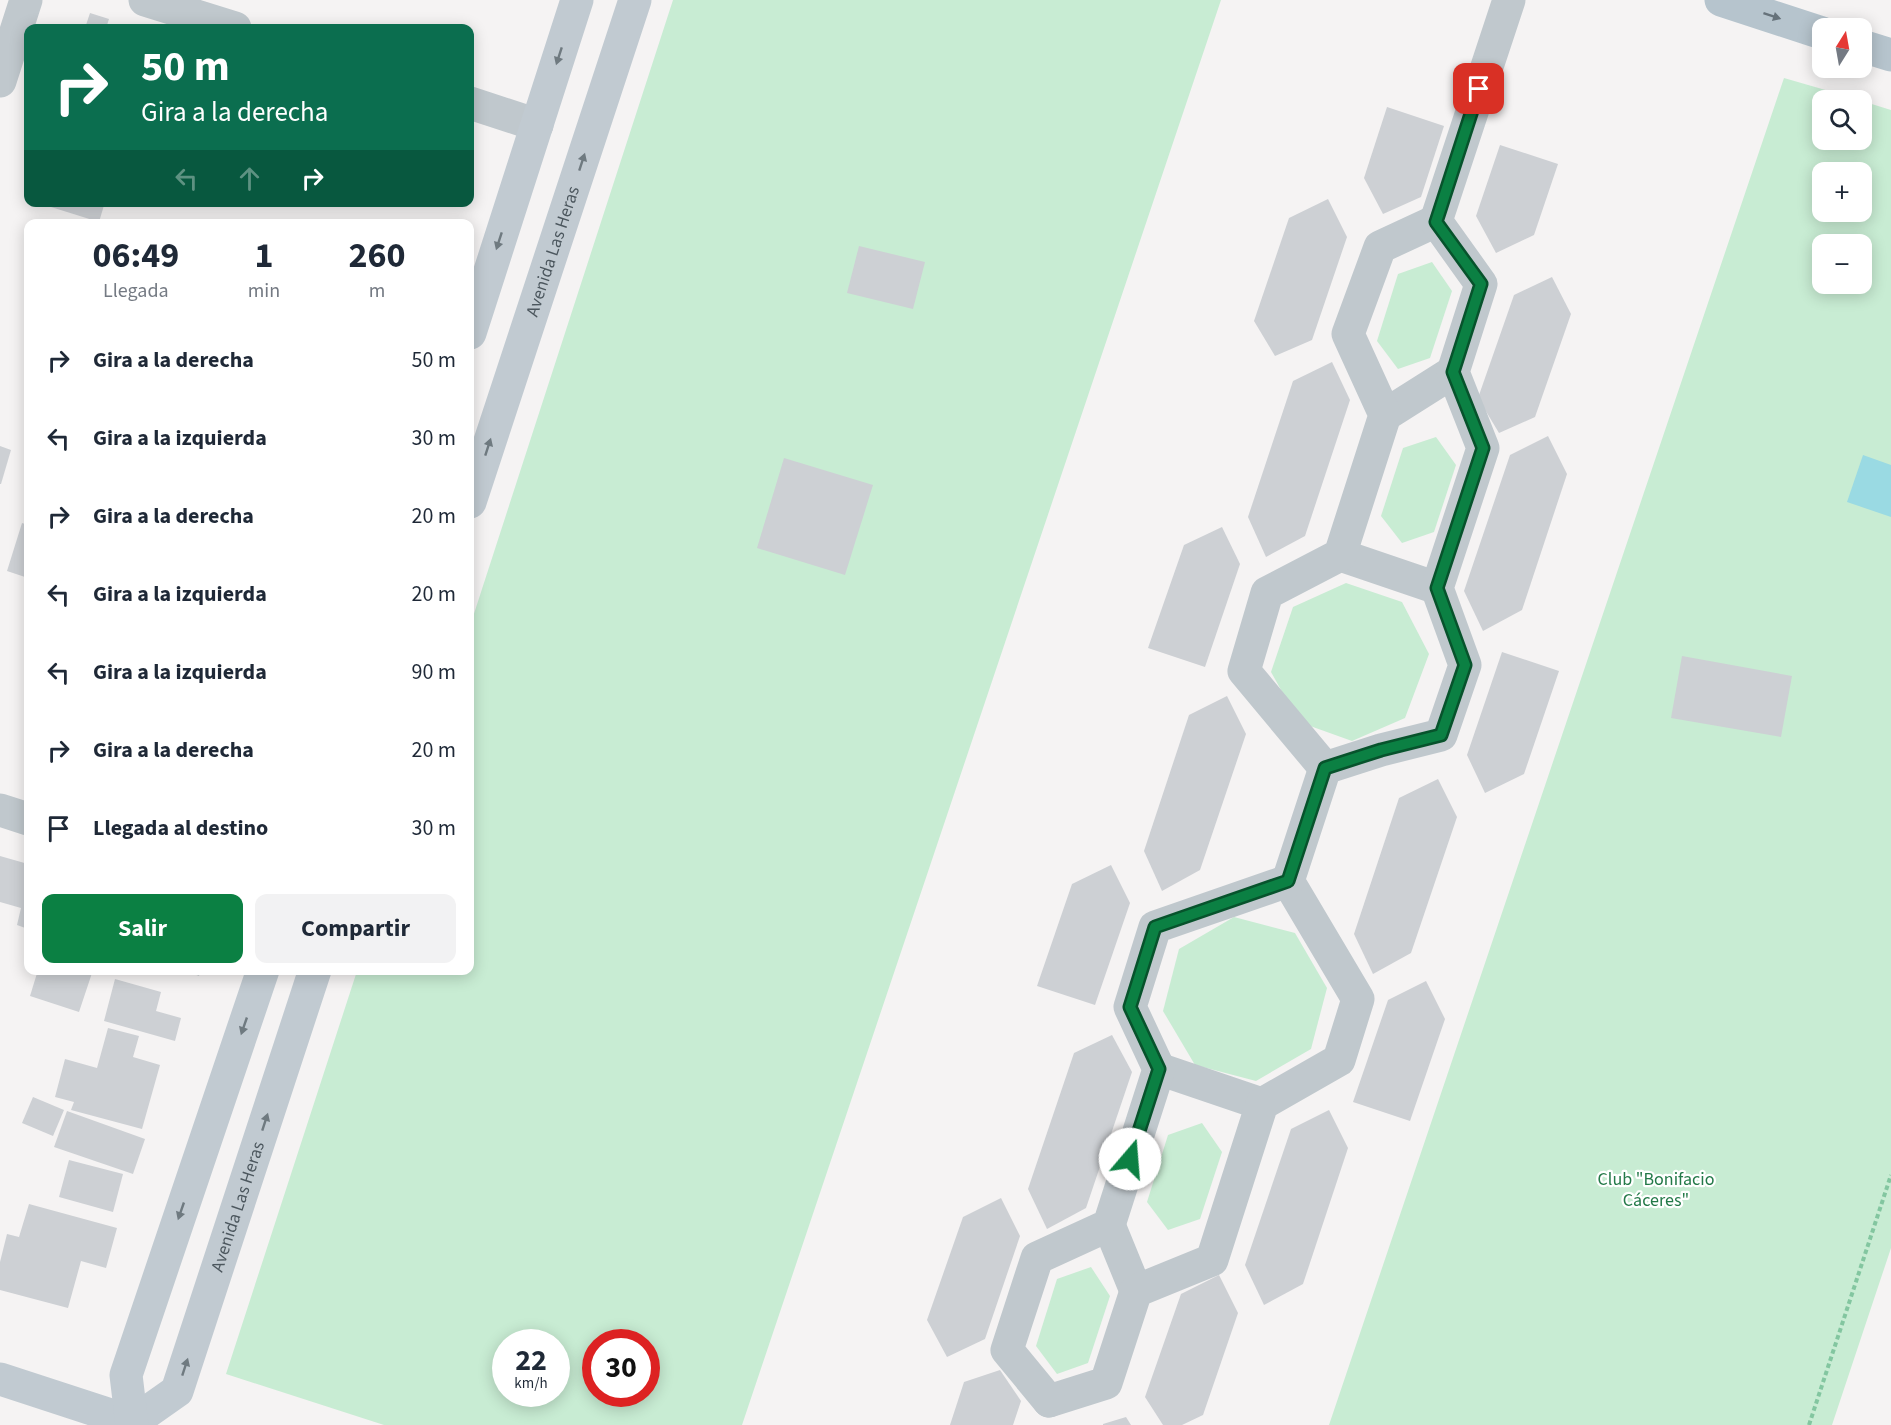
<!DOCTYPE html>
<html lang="es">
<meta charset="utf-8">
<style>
body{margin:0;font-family:"Source Sans 3",sans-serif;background:#f2f2f3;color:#1f2937;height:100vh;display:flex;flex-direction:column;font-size:22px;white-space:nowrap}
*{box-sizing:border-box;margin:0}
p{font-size:20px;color:#747a83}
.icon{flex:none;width:33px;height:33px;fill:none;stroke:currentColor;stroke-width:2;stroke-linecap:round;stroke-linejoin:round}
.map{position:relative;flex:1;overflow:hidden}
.drawer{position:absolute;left:24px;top:219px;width:450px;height:756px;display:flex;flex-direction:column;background:#fff;border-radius:12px;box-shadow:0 3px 15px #0003}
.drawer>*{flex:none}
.top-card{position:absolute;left:24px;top:24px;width:450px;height:183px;border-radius:12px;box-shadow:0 3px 15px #0003;background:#0b6e4f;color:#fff;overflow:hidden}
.needle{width:39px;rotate:11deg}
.controls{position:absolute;left:1812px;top:18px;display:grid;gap:12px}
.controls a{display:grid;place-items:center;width:60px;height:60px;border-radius:12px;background:#fff;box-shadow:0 3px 15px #0003;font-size:30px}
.speed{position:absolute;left:492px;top:1329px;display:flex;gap:12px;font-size:30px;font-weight:700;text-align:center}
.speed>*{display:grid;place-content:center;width:78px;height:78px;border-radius:50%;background:#fff;box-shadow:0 3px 15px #0003;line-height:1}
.speed small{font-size:15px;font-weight:400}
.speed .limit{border:9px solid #d22;background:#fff;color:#111}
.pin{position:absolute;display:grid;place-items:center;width:51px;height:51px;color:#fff;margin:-26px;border-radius:12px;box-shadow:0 3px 9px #0006}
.me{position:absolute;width:66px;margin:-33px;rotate:18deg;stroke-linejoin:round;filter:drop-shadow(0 0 4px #0008)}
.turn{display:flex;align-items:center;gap:21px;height:126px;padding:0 18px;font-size:27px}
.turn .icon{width:78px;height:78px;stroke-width:2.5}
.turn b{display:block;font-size:42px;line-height:51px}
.lanes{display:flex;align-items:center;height:57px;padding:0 18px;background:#0003;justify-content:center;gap:30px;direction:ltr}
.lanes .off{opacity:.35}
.eta{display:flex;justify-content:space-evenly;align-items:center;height:102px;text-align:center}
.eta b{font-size:36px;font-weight:700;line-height:42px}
.primary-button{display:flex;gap:12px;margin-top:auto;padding:12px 18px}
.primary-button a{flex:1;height:69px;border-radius:12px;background:#0b8043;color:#fff;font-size:24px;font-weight:700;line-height:69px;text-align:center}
.primary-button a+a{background:#f2f2f3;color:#1f2937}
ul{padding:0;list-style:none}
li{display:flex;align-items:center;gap:18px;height:78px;padding:0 18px}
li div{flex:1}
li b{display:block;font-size:22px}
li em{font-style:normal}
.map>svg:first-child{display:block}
.green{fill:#c8ecd3;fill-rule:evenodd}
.water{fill:#9adae3}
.building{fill:#cdd0d4}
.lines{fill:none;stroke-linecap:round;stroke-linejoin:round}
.path{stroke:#83c6a0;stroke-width:4;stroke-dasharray:4.5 3;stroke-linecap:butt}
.street{stroke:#c0c8cd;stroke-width:33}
.secondary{stroke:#c1cad1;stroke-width:33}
.primary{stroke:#b6c4cd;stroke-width:33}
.oneway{fill:#66727a}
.oneway2{fill:#6f7a80}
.route-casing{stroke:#07532c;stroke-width:15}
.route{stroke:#0b8043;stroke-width:10}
.labels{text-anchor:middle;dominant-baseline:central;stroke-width:4.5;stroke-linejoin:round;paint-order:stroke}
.street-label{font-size:18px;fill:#4c575e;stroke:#fff}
.park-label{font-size:18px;fill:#237948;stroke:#fff}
</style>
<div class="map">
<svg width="1891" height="1425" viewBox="0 0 1891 1425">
<rect width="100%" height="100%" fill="#f5f3f3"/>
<g class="green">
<path d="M 673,0 L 1221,0 L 742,1425 L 384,1425 L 226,1374 L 357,971 L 470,970 L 470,626 ZM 506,1342 L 556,1342 L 556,1394 L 506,1394 ZM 596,1342 L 646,1342 L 646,1394 L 596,1394 Z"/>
<path d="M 1784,78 L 1860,100 L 1822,100 L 1822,140 L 1862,140 L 1862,101 L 1891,110 L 1891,1248 L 1832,1425 L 1329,1425 ZM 1822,172 L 1862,172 L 1862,212 L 1822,212 ZM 1822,244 L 1862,244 L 1862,284 L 1822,284 Z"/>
<path d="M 1432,262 L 1452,291 L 1430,358 L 1398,369 L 1377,341 L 1398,274 Z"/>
<path d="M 1436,437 L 1456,465 L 1434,532 L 1402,543 L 1381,516 L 1403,448 Z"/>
<path d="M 1346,583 L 1402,602 L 1429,654 L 1405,718 L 1352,741 L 1299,722 L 1271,672 L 1293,607 Z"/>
<path d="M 1234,917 L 1295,933 L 1327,988 L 1311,1049 L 1256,1081 L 1195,1065 L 1163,1011 L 1179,949 Z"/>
<path d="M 1202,1123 L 1222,1152 L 1200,1219 L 1168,1230 L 1147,1202 L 1168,1135 Z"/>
<path d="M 1091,1267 L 1110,1296 L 1088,1363 L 1057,1374 L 1036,1346 L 1057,1279 Z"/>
</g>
<path class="water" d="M 1863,455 L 1891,465 L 1891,517 L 1847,502 Z"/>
<g class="building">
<path d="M 90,13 L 109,19 L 106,28 L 85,28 Z"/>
<path d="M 1387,107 L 1444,126 L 1421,197 L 1383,214 L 1364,178 Z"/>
<path d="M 1500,145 L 1558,164 L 1534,235 L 1496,253 L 1476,216 Z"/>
<path d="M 1328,199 L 1347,237 L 1312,340 L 1275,356 L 1254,321 L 1289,218 Z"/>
<path d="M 35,202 L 105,202 L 99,222 Z"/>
<path d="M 859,246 L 925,262 L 913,309 L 847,293 Z"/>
<path d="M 1552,277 L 1571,314 L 1535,417 L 1499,433 L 1478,398 L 1514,295 Z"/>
<path d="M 1332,362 L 1350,400 L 1305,536 L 1266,557 L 1248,517 L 1293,381 Z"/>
<path d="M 1548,436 L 1567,474 L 1522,610 L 1483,631 L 1464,591 L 1510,455 Z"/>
<path d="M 0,446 L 11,450 L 1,484 L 0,484 Z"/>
<path d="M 784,458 L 873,485 L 845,575 L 757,548 Z"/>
<path d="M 22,523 L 28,525 L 28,578 L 7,571 Z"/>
<path d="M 1222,527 L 1240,564 L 1205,667 L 1148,648 L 1184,545 Z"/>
<path d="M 1502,652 L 1559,671 L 1524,774 L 1485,793 L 1467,755 Z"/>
<path d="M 1682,656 L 1792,676 L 1781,737 L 1671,718 Z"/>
<path d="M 1227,696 L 1246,734 L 1200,870 L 1162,891 L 1144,851 L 1189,715 Z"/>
<path d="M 1438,779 L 1457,817 L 1411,953 L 1373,974 L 1354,934 L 1399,798 Z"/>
<path d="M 0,856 L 28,864 L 28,929 L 17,925 L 21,908 L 0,902 Z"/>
<path d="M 1111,865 L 1130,903 L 1095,1005 L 1037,986 L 1072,884 Z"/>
<path d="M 38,970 L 93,970 L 79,1012 L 30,996 Z"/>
<path d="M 183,970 L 201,970 L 199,976 Z"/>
<path d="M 115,979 L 161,992 L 156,1011 L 181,1018 L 175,1041 L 104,1021 Z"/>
<path d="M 1426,981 L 1445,1019 L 1410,1121 L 1353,1102 L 1388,1000 Z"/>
<path d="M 108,1028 L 139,1036 L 133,1057 L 160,1065 L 142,1129 L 71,1110 L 74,1102 L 55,1097 L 65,1059 L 97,1068 Z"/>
<path d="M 1112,1035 L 1132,1072 L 1086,1208 L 1047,1229 L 1028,1189 L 1074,1053 Z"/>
<path d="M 33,1097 L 64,1110 L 53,1136 L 22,1123 Z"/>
<path d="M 1329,1110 L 1348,1148 L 1303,1284 L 1264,1305 L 1245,1265 L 1291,1129 Z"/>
<path d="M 67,1111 L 145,1139 L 133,1174 L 54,1147 Z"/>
<path d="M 69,1160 L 123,1174 L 113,1212 L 59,1197 Z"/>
<path d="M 1001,1198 L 1020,1236 L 985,1339 L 947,1357 L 927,1320 L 963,1217 Z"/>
<path d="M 29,1204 L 117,1228 L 106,1268 L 81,1261 L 68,1308 L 0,1290 L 0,1262 L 7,1234 L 19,1237 Z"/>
<path d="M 1219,1275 L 1238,1313 L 1203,1415 L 1182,1425 L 1163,1425 L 1145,1397 L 1181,1294 Z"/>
<path d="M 1000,1370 L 1021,1401 L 1013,1425 L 950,1425 L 964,1382 Z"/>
<path d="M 1126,1417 L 1131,1425 L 1103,1425 L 1103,1424 Z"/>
</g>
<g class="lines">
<path class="path" d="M 1809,1425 L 1891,1175"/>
<g class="street">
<path d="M 145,0 L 235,28"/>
<path d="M 0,81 L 26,0"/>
<path d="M 470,103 L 537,125"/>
<path d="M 1385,415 L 1453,372"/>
<path d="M 1340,555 L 1437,588"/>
<path d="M 1325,768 L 1244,671 L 1267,593 L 1340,555 L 1385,415 L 1348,334 L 1380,247 L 1436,221"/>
<path d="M 0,810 L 28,819"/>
<path d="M 1159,1069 L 1262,1104"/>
<path d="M 1109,1225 L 1136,1291"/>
<path d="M 1049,1401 L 1106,1383 L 1136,1291 L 1212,1260 L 1262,1104 L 1339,1060 L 1358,999 L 1288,881 L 1325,768 L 1381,750 L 1441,735 L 1465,665 L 1437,588 L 1483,448 L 1453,372 L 1481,284 L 1436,221 L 1509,0"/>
<path d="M 1049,1401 L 1007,1350 L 1037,1258 L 1109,1225 L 1159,1069 L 1130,1007 L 1155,927 L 1288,881"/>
</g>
<g class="secondary">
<path d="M 470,333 L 577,0"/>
<path id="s1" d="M 470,502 L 635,0"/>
<path d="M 0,1379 L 141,1425"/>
<path id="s2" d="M 133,1422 L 177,1391 L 315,970"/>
<path d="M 132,1425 L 126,1375 L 263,970"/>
</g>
<g class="primary">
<path d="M 1721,0 L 1822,33"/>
<path d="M 1862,46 L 1891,55"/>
</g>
</g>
<defs><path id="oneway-solid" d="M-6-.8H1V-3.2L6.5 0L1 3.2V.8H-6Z" transform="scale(1.5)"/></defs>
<use class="oneway" href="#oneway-solid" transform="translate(1772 16) rotate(18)"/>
<g class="oneway2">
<use href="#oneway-solid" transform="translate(559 56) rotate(108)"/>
<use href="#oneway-solid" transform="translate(582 162) rotate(-72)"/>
<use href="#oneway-solid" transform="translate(499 241) rotate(108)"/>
<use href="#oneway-solid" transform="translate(488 447) rotate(-72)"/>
<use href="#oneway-solid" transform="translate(244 1026) rotate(109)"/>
<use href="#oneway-solid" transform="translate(265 1122) rotate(-72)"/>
<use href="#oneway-solid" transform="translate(181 1211) rotate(109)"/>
<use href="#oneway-solid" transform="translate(185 1367) rotate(-72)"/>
</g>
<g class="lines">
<defs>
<path id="route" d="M 1130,1159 L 1159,1069 L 1130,1007 L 1155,927 L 1288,881 L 1325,768 L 1381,750 L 1441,735 L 1465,665 L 1437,588 L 1483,448 L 1453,372 L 1481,284 L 1436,222 L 1479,89"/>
</defs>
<use href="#route" class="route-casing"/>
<use href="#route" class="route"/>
</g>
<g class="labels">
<g class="street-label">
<text stroke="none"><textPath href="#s1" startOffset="264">Avenida Las Heras</textPath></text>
<text stroke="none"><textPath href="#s2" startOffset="248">Avenida Las Heras</textPath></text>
</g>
<g class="park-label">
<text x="1656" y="1179">Club "Bonifacio<tspan x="1656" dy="21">Cáceres"</tspan></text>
</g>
</g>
</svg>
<div class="controls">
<a><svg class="needle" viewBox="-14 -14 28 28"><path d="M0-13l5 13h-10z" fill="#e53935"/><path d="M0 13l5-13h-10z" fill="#747a83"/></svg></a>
<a><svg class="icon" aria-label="search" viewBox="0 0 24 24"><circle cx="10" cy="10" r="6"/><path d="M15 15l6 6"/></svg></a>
<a>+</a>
<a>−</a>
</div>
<div class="speed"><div>22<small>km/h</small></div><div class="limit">30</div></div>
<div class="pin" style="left:1479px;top:89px;background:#d93025"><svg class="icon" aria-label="arrive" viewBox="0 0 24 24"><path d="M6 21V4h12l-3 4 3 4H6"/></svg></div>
<svg class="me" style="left:1130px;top:1159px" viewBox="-20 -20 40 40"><circle r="19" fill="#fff"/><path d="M0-13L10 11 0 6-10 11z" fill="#0b8043"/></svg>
<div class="top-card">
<div class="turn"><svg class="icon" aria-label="right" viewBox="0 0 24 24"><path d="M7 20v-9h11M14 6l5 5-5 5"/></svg><div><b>50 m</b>Gira a la derecha</div></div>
<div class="lanes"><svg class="icon off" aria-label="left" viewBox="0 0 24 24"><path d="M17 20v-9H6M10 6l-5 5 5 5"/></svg><svg class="icon off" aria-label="ahead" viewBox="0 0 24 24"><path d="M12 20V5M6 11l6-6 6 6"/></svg><svg class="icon" aria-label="right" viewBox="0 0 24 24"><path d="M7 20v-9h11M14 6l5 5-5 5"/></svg></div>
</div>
<section class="drawer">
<div class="eta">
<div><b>06:49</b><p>Llegada</p></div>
<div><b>1</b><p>min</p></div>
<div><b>260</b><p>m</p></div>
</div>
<ul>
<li><svg class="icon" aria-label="right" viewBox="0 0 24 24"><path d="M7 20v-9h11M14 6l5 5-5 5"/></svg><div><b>Gira a la derecha</b></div><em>50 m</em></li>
<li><svg class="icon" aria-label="left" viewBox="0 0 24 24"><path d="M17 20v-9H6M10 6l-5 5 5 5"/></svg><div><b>Gira a la izquierda</b></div><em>30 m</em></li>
<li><svg class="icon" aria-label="right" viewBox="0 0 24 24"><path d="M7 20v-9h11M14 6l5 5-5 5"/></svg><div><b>Gira a la derecha</b></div><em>20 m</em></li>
<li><svg class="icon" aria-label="left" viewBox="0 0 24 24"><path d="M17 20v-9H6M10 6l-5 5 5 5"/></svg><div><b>Gira a la izquierda</b></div><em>20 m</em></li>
<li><svg class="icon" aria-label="left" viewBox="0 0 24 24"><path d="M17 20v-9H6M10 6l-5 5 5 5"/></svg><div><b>Gira a la izquierda</b></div><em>90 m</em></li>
<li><svg class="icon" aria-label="right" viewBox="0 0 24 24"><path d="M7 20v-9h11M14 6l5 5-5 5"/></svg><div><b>Gira a la derecha</b></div><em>20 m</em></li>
<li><svg class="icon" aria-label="arrive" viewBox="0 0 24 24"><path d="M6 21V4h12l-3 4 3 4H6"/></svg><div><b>Llegada al destino</b></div><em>30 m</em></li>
</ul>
<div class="primary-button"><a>Salir</a><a>Compartir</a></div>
</section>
</div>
